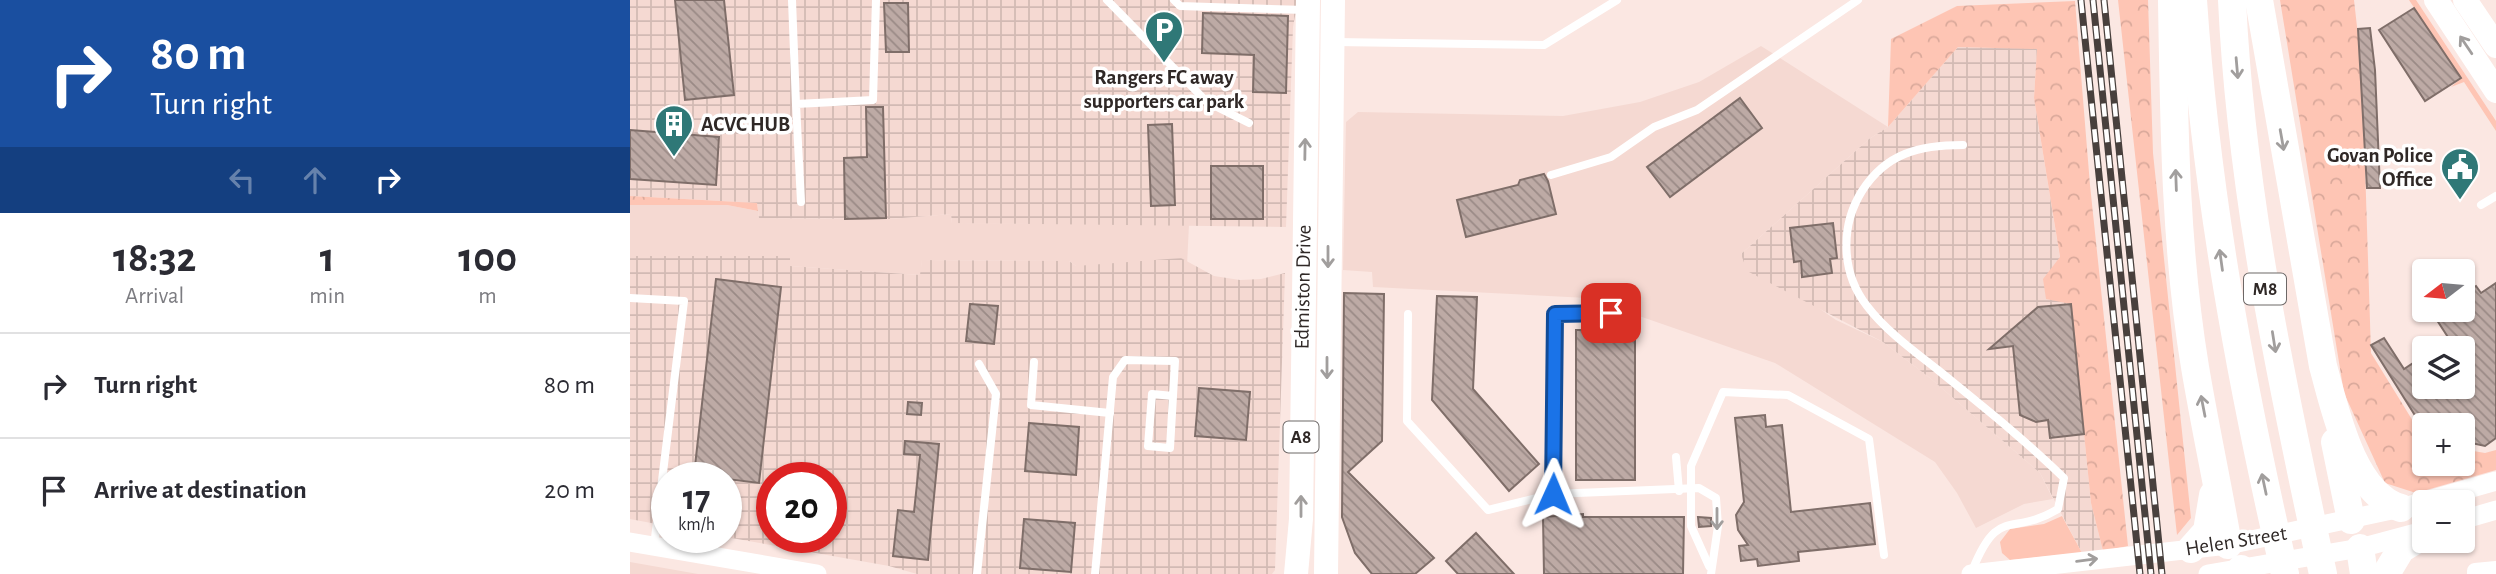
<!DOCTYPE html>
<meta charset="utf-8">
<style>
body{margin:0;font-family:"Alegreya Sans",sans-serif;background:#f2f2f3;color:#2b2b33;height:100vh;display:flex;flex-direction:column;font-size:26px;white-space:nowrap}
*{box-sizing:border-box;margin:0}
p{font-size:23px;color:#7c7c81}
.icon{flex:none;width:38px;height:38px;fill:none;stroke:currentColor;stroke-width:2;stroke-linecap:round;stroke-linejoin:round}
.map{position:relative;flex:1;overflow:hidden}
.sheet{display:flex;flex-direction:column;background:#fff;width:630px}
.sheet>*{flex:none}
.top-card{background:#1a4fa0;color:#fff;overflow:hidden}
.needle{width:46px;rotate:254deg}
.fabs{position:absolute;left:1782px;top:259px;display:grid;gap:14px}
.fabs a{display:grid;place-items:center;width:63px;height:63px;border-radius:7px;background:#fff;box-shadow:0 2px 5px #0004;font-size:35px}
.speed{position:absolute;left:21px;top:462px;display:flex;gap:14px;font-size:35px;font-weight:700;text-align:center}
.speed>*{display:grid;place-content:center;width:91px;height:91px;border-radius:50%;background:#fff;box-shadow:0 2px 5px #0004;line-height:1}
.speed small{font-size:18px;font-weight:400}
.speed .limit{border:10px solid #d22;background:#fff;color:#111}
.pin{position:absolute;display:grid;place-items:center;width:60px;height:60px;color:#fff;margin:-30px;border-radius:14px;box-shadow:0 4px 10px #0006}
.me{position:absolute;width:77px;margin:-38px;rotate:1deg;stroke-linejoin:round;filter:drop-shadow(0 0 5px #0008)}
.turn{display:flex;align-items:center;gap:24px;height:147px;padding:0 35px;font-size:32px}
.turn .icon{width:91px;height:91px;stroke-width:2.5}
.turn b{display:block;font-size:49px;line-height:60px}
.lanes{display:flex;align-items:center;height:66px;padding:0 35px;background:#0003;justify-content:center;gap:35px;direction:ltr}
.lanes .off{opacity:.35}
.eta{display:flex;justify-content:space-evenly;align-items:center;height:119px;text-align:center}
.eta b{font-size:42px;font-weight:600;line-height:49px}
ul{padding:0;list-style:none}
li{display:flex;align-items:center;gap:21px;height:105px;padding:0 35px;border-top:2px solid #e1e1e2}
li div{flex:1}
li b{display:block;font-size:26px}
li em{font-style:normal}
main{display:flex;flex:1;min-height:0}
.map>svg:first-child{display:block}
.built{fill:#f5d9d2}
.industrial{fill:url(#industrial-grid);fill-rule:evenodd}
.grass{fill:#fec5b4}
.forest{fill:url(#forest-crowns)}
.building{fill:url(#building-back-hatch);stroke:#7f6e69;stroke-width:2}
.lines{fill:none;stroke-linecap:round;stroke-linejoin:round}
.service{stroke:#fff;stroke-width:8}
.minor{stroke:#fff;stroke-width:16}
.tertiary{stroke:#fff;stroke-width:19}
.primary{stroke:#fff;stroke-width:24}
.motorway{stroke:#fff;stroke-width:28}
.rail-casing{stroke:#48403d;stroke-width:7}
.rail{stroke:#fff;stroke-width:4.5;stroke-dasharray:13;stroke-linecap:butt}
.oneway{stroke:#a19e9d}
.route-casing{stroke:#114b97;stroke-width:18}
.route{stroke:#1a73e8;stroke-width:12}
.labels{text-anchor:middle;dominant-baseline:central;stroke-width:7;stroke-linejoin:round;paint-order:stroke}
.shield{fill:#fff;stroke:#6d6867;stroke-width:2}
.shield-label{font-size:19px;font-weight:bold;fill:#2f2826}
.poi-label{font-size:21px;font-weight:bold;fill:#2f2826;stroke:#fff}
.street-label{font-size:21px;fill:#2f2826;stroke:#fff}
</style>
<main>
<section class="sheet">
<div class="top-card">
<div class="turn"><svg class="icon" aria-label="right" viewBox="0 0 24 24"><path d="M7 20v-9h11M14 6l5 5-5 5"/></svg><div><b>80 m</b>Turn right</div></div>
<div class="lanes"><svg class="icon off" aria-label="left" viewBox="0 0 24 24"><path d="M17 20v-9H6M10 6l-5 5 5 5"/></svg><svg class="icon off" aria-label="ahead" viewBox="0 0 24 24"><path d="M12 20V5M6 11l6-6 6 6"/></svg><svg class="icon" aria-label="right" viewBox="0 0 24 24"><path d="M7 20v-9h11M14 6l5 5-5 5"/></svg></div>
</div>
<div class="eta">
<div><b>18:32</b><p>Arrival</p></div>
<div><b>1</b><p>min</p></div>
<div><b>100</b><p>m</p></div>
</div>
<ul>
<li><svg class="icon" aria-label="right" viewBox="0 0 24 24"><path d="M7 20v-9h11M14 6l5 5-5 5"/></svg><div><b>Turn right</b></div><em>80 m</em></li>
<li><svg class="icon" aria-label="arrive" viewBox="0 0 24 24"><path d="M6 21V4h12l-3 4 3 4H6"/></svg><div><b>Arrive at destination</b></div><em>20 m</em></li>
</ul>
</section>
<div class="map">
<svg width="1866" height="574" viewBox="0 0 1866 574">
<defs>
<pattern id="industrial-grid" width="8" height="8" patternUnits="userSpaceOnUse" patternTransform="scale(1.75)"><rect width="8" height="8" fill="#f5d9d2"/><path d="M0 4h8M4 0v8" fill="none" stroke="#d2bab4"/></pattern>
<pattern id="forest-crowns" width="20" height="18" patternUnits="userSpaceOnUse" patternTransform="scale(1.75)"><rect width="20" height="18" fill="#fec5b4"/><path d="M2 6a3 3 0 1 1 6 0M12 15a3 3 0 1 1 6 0" fill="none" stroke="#daa99b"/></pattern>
<pattern id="building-back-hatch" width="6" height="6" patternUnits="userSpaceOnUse" patternTransform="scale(1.75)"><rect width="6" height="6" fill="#bdaaa5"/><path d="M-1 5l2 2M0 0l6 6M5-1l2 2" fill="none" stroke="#9a8a86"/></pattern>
</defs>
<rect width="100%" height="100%" fill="#fbe7e2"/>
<g class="built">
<path d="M 1131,46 L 1258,127 L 1239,139 L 1111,254 L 1206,320 L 1253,342 L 1300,378 L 1410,473 L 1423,499 L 1394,504 L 1346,528 L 1327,493 L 1305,462 L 1145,363 L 957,298 L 743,287 L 742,272 L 713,270 L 716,122 L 728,112 L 933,116 L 1010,102 L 1069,82 Z"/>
<path d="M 0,205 L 97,205 L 128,211 L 129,218 L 260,219 L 321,214 L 322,223 L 559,224 L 557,266 L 446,266 L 439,261 L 292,260 L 291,275 L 159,266 L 159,256 L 0,256 Z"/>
<path d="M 0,562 L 68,574 L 0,574 Z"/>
</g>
<g class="industrial">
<path d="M 0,0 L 668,0 L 663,27 L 656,227 L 322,223 L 321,214 L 260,219 L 129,218 L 127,203 L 0,196 Z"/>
<path d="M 1328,47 L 1407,48 L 1404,98 L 1430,258 L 1441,304 L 1461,503 L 1473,551 L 1452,553 L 1410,473 L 1300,378 L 1253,342 L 1117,271 L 1111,254 L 1239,139 L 1258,127 Z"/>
<path d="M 0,256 L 160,256 L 160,266 L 290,275 L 292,260 L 439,261 L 446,266 L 551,258 L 584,276 L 610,280 L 631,279 L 655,273 L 645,570 L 642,574 L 287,574 L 259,566 L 96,537 L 96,478 L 37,478 L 37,526 L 0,519 ZM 142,478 L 201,478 L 201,537 L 142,537 Z"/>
</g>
<g class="grass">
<path d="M 1779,0 L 1786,0 L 1866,121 L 1866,131 L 1834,82 L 1821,87 L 1831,78 Z"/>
<path d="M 1432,516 L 1452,553 L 1380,560 L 1372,553 L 1370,542 L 1380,529 L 1414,524 Z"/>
</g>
<g class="forest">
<path d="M 1488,0 L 1518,0 L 1523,153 L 1561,518 L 1547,535 Z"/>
<path d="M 1650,0 L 1724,0 L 1732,71 L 1741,353 L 1794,439 L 1794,464 L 1832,464 L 1832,449 L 1855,453 L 1866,450 L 1866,470 L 1786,493 L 1755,483 L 1714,393 Z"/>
<path d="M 1445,1 L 1460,185 L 1498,546 L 1473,551 L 1461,503 L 1441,304 L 1416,299 L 1413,279 L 1430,257 L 1404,98 L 1407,49 L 1328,47 L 1258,127 L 1261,39 L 1327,6 Z"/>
<path d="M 0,196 L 127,203 L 128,211 L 97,205 L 0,205 Z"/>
</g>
<g class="building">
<path d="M 45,0 L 94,0 L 104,95 L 55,100 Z"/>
<path d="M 254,3 L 278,3 L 279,52 L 256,52 Z"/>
<path d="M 1784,8 L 1831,78 L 1795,101 L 1749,30 Z"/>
<path d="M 573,13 L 658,16 L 656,93 L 623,92 L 624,55 L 572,53 Z"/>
<path d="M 1740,28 L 1745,70 L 1750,188 L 1737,188 L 1728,29 Z"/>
<path d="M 1110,98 L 1132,128 L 1040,197 L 1017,167 Z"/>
<path d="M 236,107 L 253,107 L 256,218 L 215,219 L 214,158 L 237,157 Z"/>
<path d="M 542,124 L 545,205 L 521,206 L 518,125 Z"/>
<path d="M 0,130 L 89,137 L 86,185 L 0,179 Z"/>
<rect x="581" y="166" width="52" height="53"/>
<path d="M 914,174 L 918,181 L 926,214 L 836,237 L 827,200 L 888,185 L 890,180 Z"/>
<path d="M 1203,223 L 1207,258 L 1200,259 L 1202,273 L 1172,277 L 1171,261 L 1164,262 L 1160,228 Z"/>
<path d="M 86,279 L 151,287 L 129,483 L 64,475 Z"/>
<path d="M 1866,283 L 1866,438 L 1855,446 L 1832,441 L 1832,425 L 1791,425 L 1741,345 L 1754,338 L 1774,369 L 1786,361 L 1794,372 L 1794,387 L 1832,387 L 1832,348 L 1825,348 L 1803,314 L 1809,310 L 1832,310 L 1832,295 L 1846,286 L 1851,293 Z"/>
<path d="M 714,293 L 754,294 L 752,441 L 718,472 L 804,558 L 785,574 L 742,574 L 725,553 L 712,517 Z"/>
<path d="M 807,296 L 847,297 L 843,389 L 909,464 L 879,491 L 802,400 Z"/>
<path d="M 340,304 L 368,306 L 364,344 L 336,341 Z"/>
<path d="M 1441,304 L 1454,434 L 1420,438 L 1418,420 L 1406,422 L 1390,415 L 1383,346 L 1359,349 L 1408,307 Z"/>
<rect x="946" y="330" width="59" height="150"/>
<path d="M 569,388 L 620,392 L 616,440 L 565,436 Z"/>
<path d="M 278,402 L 292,403 L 291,415 L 277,414 Z"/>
<path d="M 1135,415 L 1136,427 L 1152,425 L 1161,512 L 1240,503 L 1245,544 L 1168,552 L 1169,561 L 1128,566 L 1127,559 L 1111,561 L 1109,546 L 1118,545 L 1108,530 L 1106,515 L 1114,502 L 1105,418 Z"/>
<path d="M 399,423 L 449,427 L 446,475 L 395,471 Z"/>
<path d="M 275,441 L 309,444 L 298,560 L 263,556 L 268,510 L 284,512 L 290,455 L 274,454 Z"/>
<path d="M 953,514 L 953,517 L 1054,517 L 1053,574 L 914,574 L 913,517 Z"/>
<path d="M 1068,517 L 1081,518 L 1081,526 L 1069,527 Z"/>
<path d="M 394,519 L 445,523 L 441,572 L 390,568 Z"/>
<path d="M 846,533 L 884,574 L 828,574 L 816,561 Z"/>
</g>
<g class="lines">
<g class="service">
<path d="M 162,0 L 166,104"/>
<path d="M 477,0 L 577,102 L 619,123"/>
<path d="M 544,0 L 550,6 L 675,10"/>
<path d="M 705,42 L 914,45 L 987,0"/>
<path d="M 1333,145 C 1290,145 1256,153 1232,191 C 1210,226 1211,273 1237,306 C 1256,331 1284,351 1308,370 C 1351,405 1394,439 1434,478 L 1428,509 C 1380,538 1369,504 1342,571"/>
<path d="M 921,175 L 981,157 L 1024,127 L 1067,110 L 1228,0"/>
<path d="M 171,202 L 166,104 L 243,100 L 246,0"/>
<path d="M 1851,205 L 1866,196"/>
<path d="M 0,298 L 54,301 L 24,546"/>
<path d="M 778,314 L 777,421 L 858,510 L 923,494 L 1069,488 L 1086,498 L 1088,526 L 1081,574"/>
<path d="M 404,362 L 401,405 L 480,413"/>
<path d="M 1046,457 L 1049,491"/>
<path d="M 923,494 L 925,314 L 981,313"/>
<path d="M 1079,566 L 1061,526 L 1061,466 L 1093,392 L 1158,395 L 1239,439 L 1254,555"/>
<path d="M 347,574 L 366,394 L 349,364"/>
<path d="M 465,574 L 483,377 L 495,360 L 545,361 L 540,448 L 518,446 L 522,394 L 543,396"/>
</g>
<path class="minor" d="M 1845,574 L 1845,571 L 1866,569"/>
<g class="tertiary">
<path d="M 1832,520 L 1866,510"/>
<path d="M 0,542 L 187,574"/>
<path d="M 1341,574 L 1598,545 L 1771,508 L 1866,481"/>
<path d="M 1578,574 L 1730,548 L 1786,533"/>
</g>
<g class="primary">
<path d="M 1806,0 L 1866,91"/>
<path d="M 1835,0 L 1866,46"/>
<path d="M 666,574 L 671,519 L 678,0"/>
<path d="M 696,574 L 703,0"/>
</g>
<g class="motorway">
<path d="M 1542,0 C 1544,122 1545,246 1565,367 C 1575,427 1588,486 1598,545"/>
<path d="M 1563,0 C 1576,194 1611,384 1655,574"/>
<path d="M 1602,0 C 1611,194 1652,385 1693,574"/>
<path d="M 1629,0 L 1693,366 C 1705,409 1722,494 1771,508"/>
<path d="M 1705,442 L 1721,520"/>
<path d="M 1730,548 L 1734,574"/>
<path d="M 1561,549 L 1577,531 L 1583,495"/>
<path d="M 1611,569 L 1612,574"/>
<path d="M 1756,574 L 1771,549 L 1794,535"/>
</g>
<defs>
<g id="rail">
<path d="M 1451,0 L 1510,574"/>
<path d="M 1463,0 L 1521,574"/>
<path d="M 1474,0 L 1532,574"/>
</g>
</defs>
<use href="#rail" class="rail-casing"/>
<use href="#rail" class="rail"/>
</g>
<defs><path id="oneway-shaft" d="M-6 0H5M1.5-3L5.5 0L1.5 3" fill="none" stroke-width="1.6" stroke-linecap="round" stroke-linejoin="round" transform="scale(1.75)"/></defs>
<g class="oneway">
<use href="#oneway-shaft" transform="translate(1836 45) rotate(-124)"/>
<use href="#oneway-shaft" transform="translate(1607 68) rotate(85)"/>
<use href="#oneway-shaft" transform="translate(1652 140) rotate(80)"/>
<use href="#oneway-shaft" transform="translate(675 149) rotate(-89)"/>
<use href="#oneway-shaft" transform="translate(1546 180) rotate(-92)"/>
<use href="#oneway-shaft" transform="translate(698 257) rotate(90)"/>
<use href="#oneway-shaft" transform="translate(1591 260) rotate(-98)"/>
<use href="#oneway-shaft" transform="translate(1644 342) rotate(81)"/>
<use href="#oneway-shaft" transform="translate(697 368) rotate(90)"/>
<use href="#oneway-shaft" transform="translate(1573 406) rotate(-101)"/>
<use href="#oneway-shaft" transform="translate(1634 484) rotate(-102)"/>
<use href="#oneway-shaft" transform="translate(671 506) rotate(-90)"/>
<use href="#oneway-shaft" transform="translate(1087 519) rotate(90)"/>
<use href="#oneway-shaft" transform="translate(1457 560) rotate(-7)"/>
</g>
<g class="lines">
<defs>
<path id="route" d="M 923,494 L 925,314 L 981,313"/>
</defs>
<use href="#route" class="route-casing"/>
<use href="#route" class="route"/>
</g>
<defs>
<symbol id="parking-pin" viewBox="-11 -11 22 30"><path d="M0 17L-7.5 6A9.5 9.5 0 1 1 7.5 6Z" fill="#2f7877" stroke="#fff"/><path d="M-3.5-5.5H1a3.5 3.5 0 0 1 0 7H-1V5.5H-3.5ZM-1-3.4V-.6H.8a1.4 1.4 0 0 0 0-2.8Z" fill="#fff"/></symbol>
<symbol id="building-pin" viewBox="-11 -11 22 30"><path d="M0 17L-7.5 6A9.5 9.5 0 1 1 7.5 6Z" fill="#2f7877" stroke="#fff"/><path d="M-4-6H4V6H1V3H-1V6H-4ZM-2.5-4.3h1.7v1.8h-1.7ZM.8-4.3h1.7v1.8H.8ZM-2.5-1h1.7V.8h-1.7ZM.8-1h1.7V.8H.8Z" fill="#fff"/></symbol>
<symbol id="civic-pin" viewBox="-11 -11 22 30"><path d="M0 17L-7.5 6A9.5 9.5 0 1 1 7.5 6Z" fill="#2f7877" stroke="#fff"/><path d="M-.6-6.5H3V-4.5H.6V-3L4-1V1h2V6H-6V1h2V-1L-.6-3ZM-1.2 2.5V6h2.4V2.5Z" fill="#fff"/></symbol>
</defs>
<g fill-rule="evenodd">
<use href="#parking-pin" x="512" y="8" width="44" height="60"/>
<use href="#building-pin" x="22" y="102" width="44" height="60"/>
<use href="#civic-pin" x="1808" y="145" width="44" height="60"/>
</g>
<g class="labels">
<g class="shield">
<rect x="1614" y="273.5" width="42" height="31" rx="5"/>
<rect x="653.5" y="421.5" width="35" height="31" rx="5"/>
</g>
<g class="shield-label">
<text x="1635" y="289">M8</text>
<text x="671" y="437">A8</text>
</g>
<g class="poi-label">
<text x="534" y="77">Rangers FC away<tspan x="534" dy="24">supporters car park</tspan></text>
<text x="71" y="124" text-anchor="start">ACVC HUB</text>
<text x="1803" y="155" text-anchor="end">Govan Police<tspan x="1803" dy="24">Office</tspan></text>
</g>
<g class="street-label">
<text transform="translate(673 287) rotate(-89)">Edmiston Drive</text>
<text transform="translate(1606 541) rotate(-9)">Helen Street</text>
</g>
</g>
</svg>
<div class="fabs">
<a><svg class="needle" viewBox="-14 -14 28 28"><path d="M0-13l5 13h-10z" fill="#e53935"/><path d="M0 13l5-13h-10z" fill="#7c7c81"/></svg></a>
<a><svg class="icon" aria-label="layers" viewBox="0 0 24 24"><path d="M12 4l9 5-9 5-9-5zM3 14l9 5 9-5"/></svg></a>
<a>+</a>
<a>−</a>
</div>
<div class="speed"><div>17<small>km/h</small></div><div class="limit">20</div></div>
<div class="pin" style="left:981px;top:313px;background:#d93025"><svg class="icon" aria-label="arrive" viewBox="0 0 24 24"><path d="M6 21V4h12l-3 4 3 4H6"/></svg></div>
<svg class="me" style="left:923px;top:494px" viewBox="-20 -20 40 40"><path d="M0-17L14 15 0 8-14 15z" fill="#1a73e8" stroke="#fff" stroke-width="4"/></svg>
</div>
</main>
